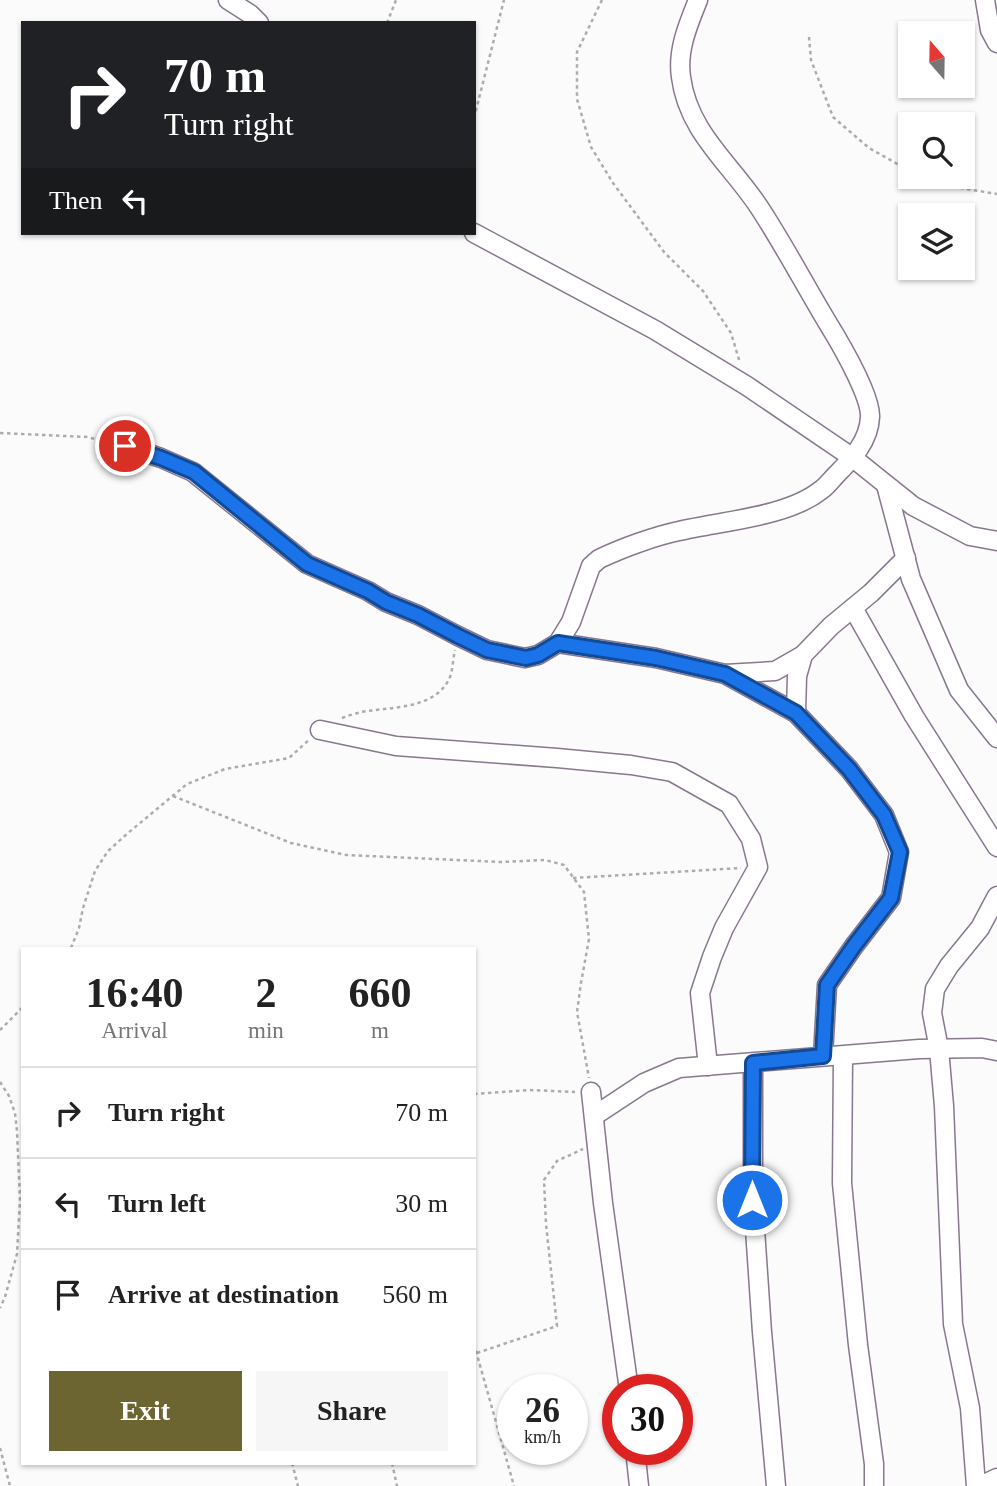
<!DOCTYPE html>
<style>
body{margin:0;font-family:"Times New Roman",serif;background:#f6f6f6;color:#222;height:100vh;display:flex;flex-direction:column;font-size:26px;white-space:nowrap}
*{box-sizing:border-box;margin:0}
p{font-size:23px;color:#767676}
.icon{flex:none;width:38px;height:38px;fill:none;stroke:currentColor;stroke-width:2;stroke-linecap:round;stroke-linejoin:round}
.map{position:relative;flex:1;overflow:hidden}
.details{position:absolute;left:21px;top:947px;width:455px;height:518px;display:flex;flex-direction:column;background:#fff;border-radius:0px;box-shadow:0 2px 5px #0004}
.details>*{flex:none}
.hud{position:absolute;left:21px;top:21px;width:455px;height:214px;border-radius:0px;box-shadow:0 2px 5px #0004;background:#202124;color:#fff;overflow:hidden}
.needle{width:46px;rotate:340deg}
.tools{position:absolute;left:898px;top:21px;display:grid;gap:14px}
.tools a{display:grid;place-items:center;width:77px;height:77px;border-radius:0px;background:#fff;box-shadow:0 2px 5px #0004;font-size:35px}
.speed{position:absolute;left:497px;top:1374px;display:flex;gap:14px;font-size:35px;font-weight:700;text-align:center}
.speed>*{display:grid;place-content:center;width:91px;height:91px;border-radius:50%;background:#fff;box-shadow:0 2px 5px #0004;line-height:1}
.speed small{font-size:18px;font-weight:400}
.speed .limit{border:10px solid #d22;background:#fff;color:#111}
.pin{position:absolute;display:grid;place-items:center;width:60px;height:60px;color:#fff;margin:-30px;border:4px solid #fff;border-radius:50%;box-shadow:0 2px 7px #0007}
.me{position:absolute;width:77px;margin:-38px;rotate:0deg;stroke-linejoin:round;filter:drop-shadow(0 0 5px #0008)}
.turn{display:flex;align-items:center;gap:24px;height:147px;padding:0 28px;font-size:32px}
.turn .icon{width:91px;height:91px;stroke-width:2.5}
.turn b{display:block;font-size:49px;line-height:60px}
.then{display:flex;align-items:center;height:66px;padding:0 28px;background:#0003;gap:14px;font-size:26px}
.eta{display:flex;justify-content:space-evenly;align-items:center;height:119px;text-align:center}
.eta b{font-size:42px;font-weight:800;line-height:49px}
.action{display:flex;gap:14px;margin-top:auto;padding:14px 28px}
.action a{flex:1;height:80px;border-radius:0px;background:#6c6532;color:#fff;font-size:28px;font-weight:800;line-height:80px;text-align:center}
.action a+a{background:#f6f6f6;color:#222}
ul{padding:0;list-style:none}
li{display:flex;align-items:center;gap:21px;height:91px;padding:0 28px;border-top:2px solid #e0e0e0}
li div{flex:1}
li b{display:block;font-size:26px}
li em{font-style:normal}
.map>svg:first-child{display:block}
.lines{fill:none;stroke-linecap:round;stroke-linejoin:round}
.street-casing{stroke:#88778e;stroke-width:21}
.path{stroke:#adabae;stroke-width:2.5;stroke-dasharray:3.5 3.5;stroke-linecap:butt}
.street{stroke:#fff;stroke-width:18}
.route-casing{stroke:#114b97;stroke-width:18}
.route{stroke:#1a73e8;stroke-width:12}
</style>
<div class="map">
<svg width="997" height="1486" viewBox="0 0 997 1486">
<rect width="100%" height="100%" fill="#fbfbfb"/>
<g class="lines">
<defs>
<g id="street">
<path d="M 228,0 L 250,14 L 259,23"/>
<path d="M 985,0 L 990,30 L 997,43"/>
<path d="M 474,233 L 655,330 L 747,386 L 853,458 L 913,506 L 970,536 L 997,541"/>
<path d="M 125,446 L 161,458 L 193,472 L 307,564 L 368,591 L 386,602 L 418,615 L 458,636 L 487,650 L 525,658 L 538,655 L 558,643 L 571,622 L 591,566 L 599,559 C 622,548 655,536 679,531 C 721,521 788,517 821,490 C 827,486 831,480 836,475 C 852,459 869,441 870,417 C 871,398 845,352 835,335 C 809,293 786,248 759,207 C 730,163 688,132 681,77 C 677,50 688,25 698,0"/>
<path d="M 886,485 L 911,579 L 959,690 L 997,738"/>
<path d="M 853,608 L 914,716 L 997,847"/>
<path d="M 558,643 L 656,658 L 725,674 L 796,713 L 849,769 L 884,815 L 899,852 L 891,898 L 854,946 L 827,985 L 823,1056"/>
<path d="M 725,674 L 775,671 L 803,655"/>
<path d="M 796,713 L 797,676 L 803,655 L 831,626 L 871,593 L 906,558"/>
<path d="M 320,730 L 396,746 L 557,758 L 631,765 L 672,772 L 729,804 L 751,839 L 758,867 L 724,928 L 712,957 L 700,993 L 708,1066"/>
<path d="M 843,1056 L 842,1183 L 858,1345 L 874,1464 L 874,1486"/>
<path d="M 753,1063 L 753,1200 L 762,1332 L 776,1486"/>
<path d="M 591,1092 L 603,1203 L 629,1390"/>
<path d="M 594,1116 L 644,1083 L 679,1068 L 919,1049 L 982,1048 L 997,1051"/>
<path d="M 635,1449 L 639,1486"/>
<path d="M 976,1486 L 970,1408 L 953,1324 L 944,1106 L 939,1049 L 932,1013 L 935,989 L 949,966 L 980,928 L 997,896"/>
<path d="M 980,1486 L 997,1478"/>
</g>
</defs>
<use href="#street" class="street-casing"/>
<g class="path">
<path d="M 602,0 L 577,52 L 577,99 L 591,147 L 613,183 L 664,252 L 703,291 L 731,333 L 740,363"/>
<path d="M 387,23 L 396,0"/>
<path d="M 809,37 L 811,60 L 833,117 L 869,148 L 910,171"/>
<path d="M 474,118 L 504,0"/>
<path d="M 920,177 L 931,183 L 997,194"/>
<path d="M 0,433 L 87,437 L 111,443"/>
<path d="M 342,718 C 350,715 359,712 368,711 C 395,707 437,708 450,677 C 453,669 453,658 455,650"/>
<path d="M 173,796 L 291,843 L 346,855 L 501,862 L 545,860 L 564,865 L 584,892 L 589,939 L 581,983 L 577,1012 L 589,1078"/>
<path d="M 573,878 L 741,868"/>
<path d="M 71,948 L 79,928 L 83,908 L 95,871 L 108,851 L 128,833 L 187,784 L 225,769 L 289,758 L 310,739"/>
<path d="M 0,1030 L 23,1007"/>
<path d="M 0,1082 L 9,1096 L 15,1113 L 17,1131 L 20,1200 L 17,1254 L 5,1297 L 0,1308"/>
<path d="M 474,1094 L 530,1090 L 575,1092"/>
<path d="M 474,1344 L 514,1486"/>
<path d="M 477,1353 L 557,1326 L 546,1224 L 544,1180 L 557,1161 L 583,1149"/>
<path d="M 0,1448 L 10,1486"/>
<path d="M 292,1463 L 298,1486"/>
<path d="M 392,1463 L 397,1486"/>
</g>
<use href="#street" class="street"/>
</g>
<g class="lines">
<defs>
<path id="route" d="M 125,446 L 161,458 L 194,472 L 307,564 L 368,591 L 386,602 L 418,615 L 458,636 L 487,650 L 526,658 L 538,655 L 558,643 L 656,658 L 725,674 L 796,713 L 849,769 L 884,815 L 900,852 L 891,898 L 854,946 L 827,985 L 823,1056 L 753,1063 L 752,1200"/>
</defs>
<use href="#route" class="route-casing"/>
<use href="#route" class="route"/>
</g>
</svg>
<div class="tools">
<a><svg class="needle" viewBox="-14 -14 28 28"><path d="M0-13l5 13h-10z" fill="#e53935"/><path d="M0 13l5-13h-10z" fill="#767676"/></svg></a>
<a><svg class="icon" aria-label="search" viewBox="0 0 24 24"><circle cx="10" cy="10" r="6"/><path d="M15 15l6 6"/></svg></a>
<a><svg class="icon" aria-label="layers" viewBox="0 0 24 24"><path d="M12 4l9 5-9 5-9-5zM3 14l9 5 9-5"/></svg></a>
</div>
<div class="speed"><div>26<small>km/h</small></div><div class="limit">30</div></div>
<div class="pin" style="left:125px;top:446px;background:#d93025"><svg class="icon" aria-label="arrive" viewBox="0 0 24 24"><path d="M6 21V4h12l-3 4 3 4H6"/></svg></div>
<svg class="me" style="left:752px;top:1200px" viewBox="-20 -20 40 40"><circle r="17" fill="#1a73e8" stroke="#fff" stroke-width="3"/><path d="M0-11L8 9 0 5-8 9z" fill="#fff"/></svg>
<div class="hud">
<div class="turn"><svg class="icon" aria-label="right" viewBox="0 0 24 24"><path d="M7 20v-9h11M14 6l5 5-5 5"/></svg><div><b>70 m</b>Turn right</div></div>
<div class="then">Then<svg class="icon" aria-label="left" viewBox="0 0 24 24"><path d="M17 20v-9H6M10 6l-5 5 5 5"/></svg></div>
</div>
<section class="details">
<div class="eta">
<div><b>16:40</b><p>Arrival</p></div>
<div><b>2</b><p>min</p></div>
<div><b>660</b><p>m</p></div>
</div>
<ul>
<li><svg class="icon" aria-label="right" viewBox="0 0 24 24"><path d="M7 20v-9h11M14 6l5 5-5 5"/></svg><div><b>Turn right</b></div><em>70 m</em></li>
<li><svg class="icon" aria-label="left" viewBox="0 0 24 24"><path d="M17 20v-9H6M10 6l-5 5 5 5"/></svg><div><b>Turn left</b></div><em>30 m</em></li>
<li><svg class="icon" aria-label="arrive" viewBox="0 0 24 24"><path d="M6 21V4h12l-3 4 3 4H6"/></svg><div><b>Arrive at destination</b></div><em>560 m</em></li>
</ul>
<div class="action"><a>Exit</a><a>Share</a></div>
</section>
</div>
